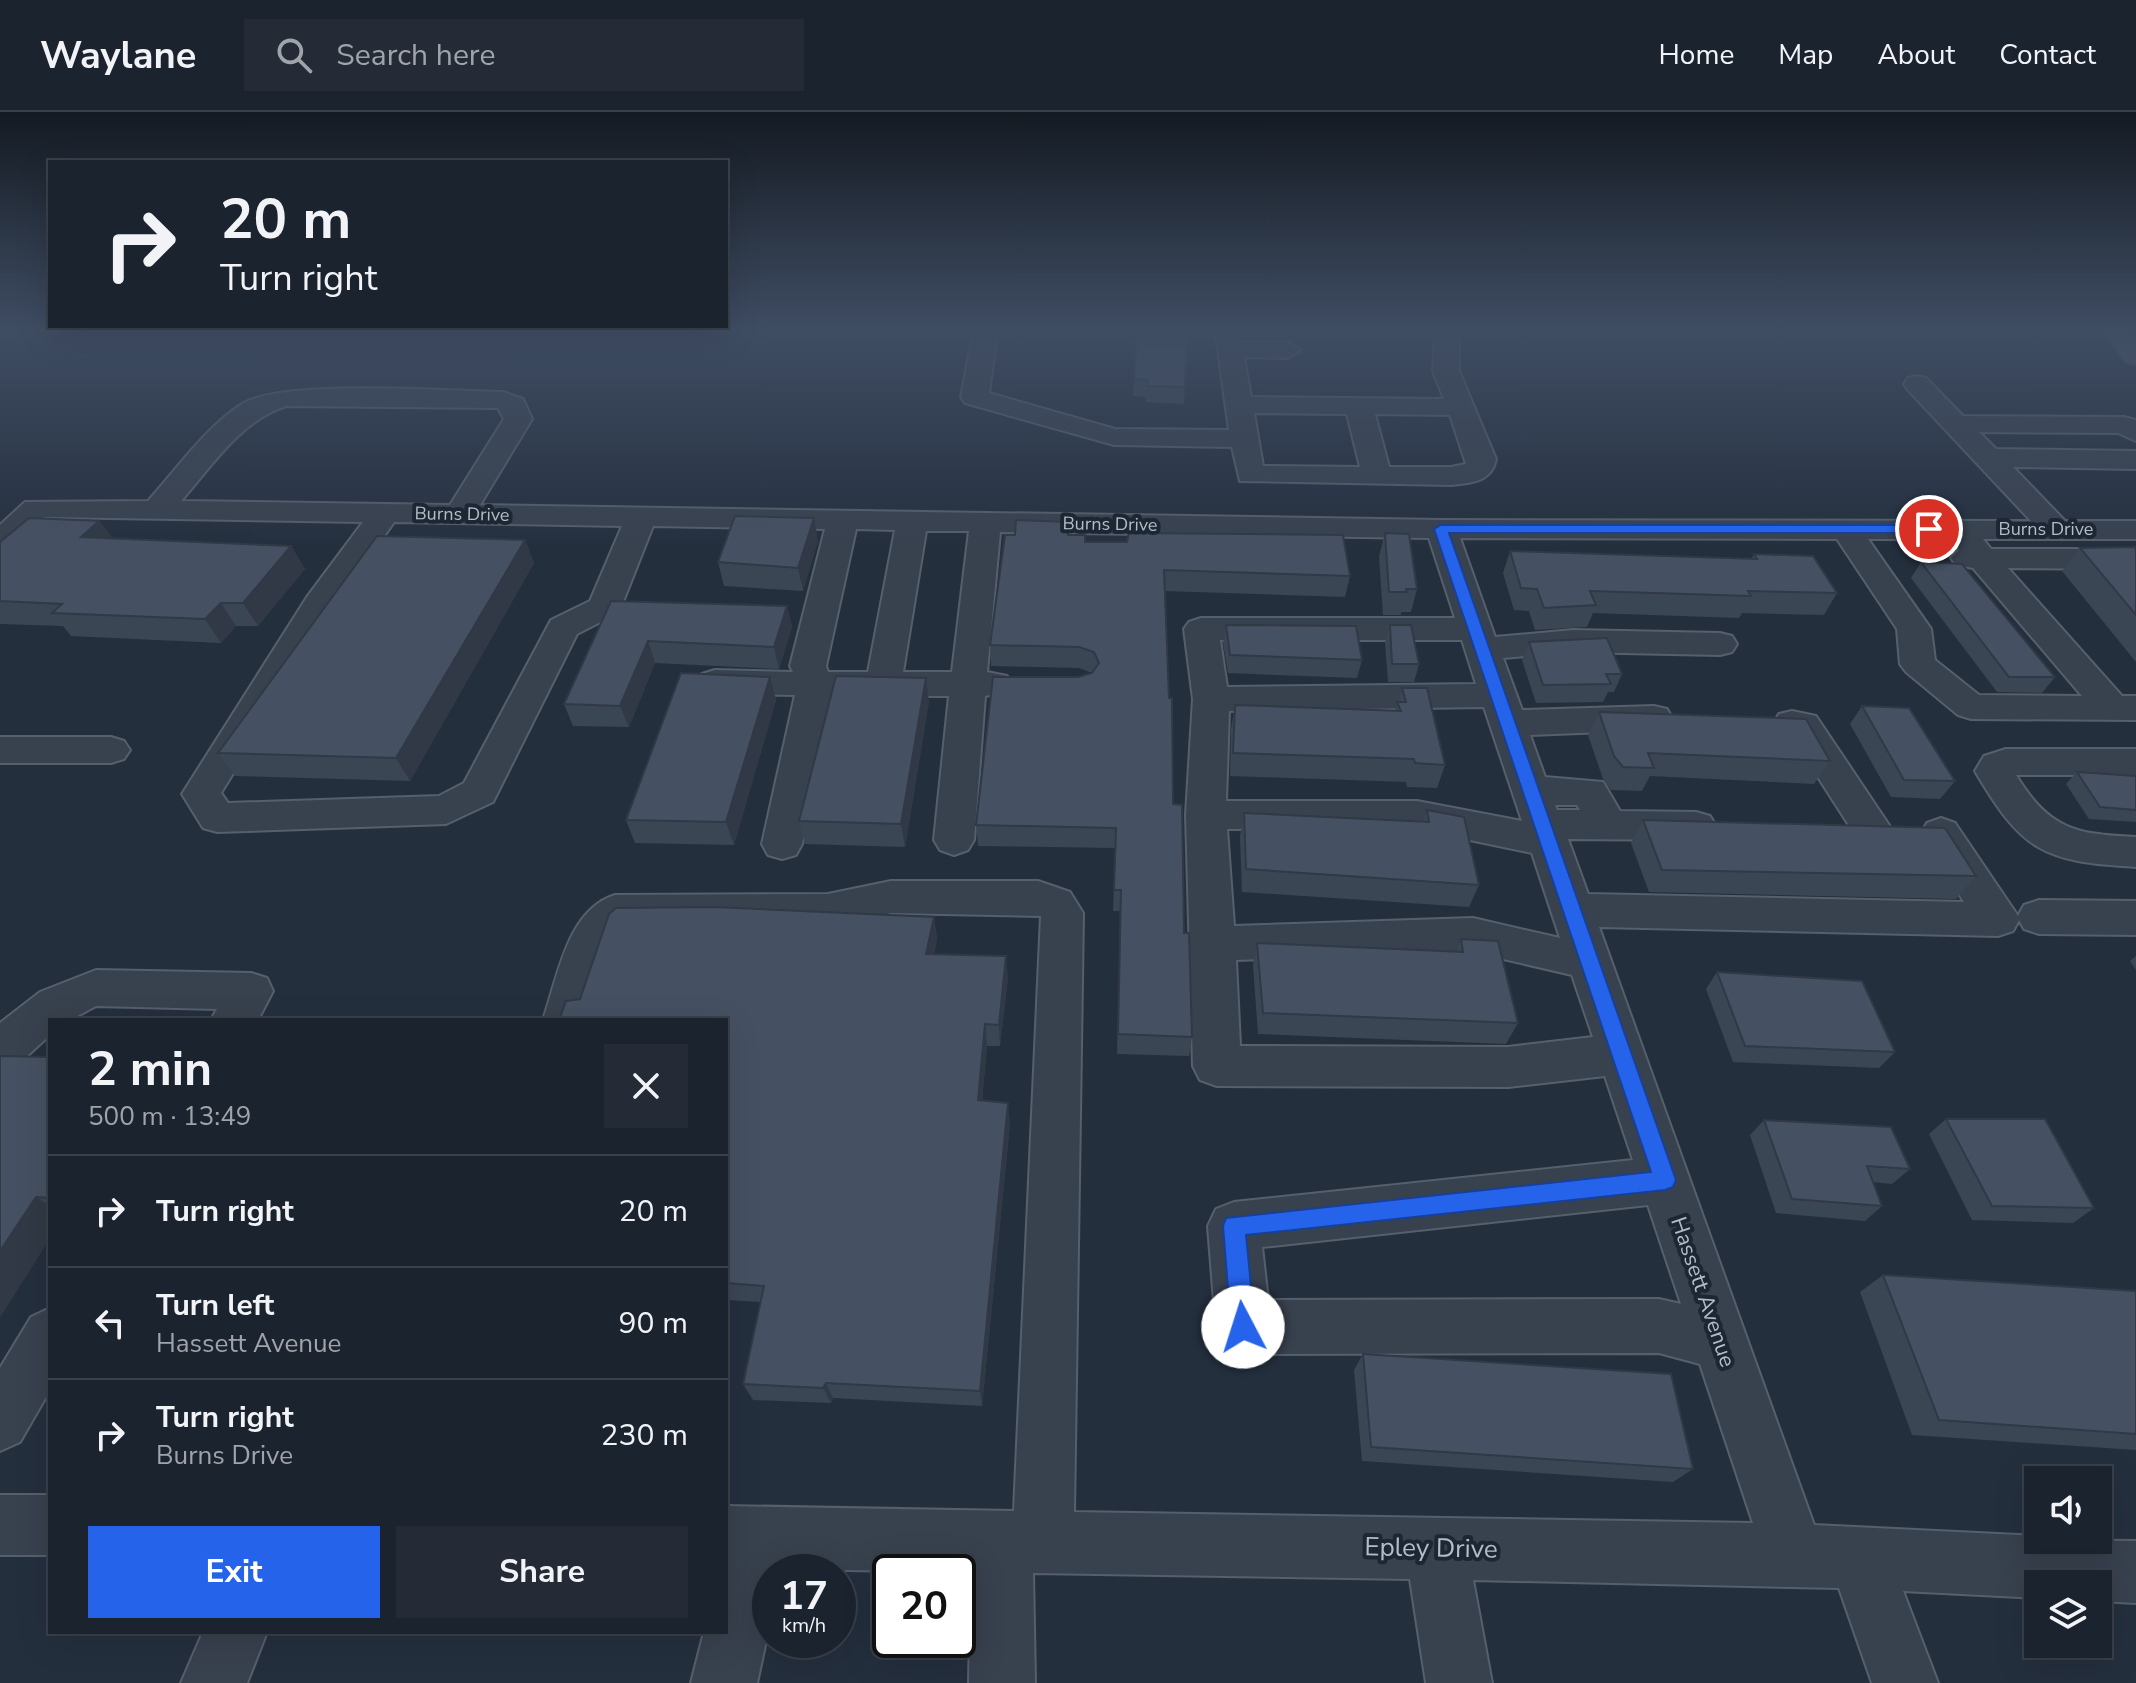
<!DOCTYPE html>
<meta charset="utf-8">
<style>
body{margin:0;font-family:"Nunito Sans",sans-serif;background:#242b36;color:#f1f3f6;height:100vh;display:flex;flex-direction:column;font-size:30px;white-space:nowrap}
*{box-sizing:border-box;margin:0}
p{font-size:26px;color:#a0a4aa}
.icon{flex:none;width:44px;height:44px;fill:none;stroke:currentColor;stroke-width:2;stroke-linecap:round;stroke-linejoin:round}
.map{position:relative;flex:1;overflow:hidden}
.details{position:absolute;left:48px;top:906px;width:680px;height:616px;display:flex;flex-direction:column;background:#1b232e;border-radius:0px;box-shadow:0 8px 32px #0002,0 0 0 2px #39404a}
.details>*{flex:none}
.hud{position:absolute;left:48px;top:48px;width:680px;height:168px;border-radius:0px;box-shadow:0 8px 32px #0002,0 0 0 2px #39404a;background:#1b232e;color:#f1f3f6;overflow:hidden}
.controls{position:absolute;left:2024px;top:1354px;display:grid;gap:16px}
.controls a{display:grid;place-items:center;width:88px;height:88px;border-radius:0px;background:#1b232e;box-shadow:0 8px 32px #0002,0 0 0 2px #39404a;font-size:40px}
.speed{position:absolute;left:752px;top:1442px;display:flex;gap:16px;font-size:40px;font-weight:700;text-align:center}
.speed>*{display:grid;place-content:center;width:104px;height:104px;border-radius:50%;background:#1b232e;box-shadow:0 8px 32px #0002,0 0 0 2px #39404a;line-height:1}
.speed small{font-size:20px;font-weight:400}
.speed .limit{border:4px solid #111;border-radius:12px;background:#fff;color:#111}
.pin{position:absolute;display:grid;place-items:center;width:68px;height:68px;color:#fff;margin:-34px;border:4px solid #fff;border-radius:50%;box-shadow:0 2px 8px #0007}
.me{position:absolute;width:88px;margin:-44px;rotate:355deg;stroke-linejoin:round;filter:drop-shadow(0 0 6px #0008)}
.turn{display:flex;align-items:center;gap:28px;height:168px;padding:0 40px;font-size:36px}
.turn .icon{width:104px;height:104px;stroke-width:2.5}
.turn b{display:block;font-size:56px;line-height:68px}
.round{display:grid;place-items:center;flex:none;width:84px;height:84px;border-radius:0px;background:#242b36}
.summary{display:flex;align-items:center;justify-content:space-between;height:136px;padding:0 40px}
h1{font-size:48px;font-weight:700;line-height:60px}
.cta{display:flex;gap:16px;margin-top:auto;padding:16px 40px}
.cta a{flex:1;height:92px;border-radius:0px;background:#2563eb;color:#fff;font-size:32px;font-weight:700;line-height:92px;text-align:center}
.cta a+a{background:#242b36;color:#f1f3f6}
ul{padding:0;list-style:none}
li{display:flex;align-items:center;gap:24px;height:112px;padding:0 40px;border-top:2px solid #39404a}
li div{flex:1}
li b{display:block;font-size:30px}
li em{font-style:normal}
header{display:flex;align-items:center;gap:48px;box-sizing:border-box;height:112px;padding:0 40px;background:#1b232e;border-bottom:2px solid #39404a}
header strong{font-size:38px}
nav{display:flex;gap:44px;margin-inline-start:auto;font-size:28px}
.search{width:560px;height:72px;background:#242b36;display:flex;align-items:center;gap:20px;box-sizing:border-box;padding:0 28px;border-radius:0px;color:#a0a4aa;font-size:30px}
.map>svg:first-child{display:block}
.lines{fill:none;stroke-linecap:round;stroke-linejoin:round}
.minor-casing{stroke:#565f6c;stroke-width:4}
.major-casing{stroke:#414a57;stroke-width:4}
.minor{fill:#38414e;fill-rule:evenodd}
.major{fill:#56606e;fill-rule:evenodd}
.wall{fill:#3b4654}
.shaded-wall{fill:#303945}
.building{fill:#455162;stroke:#303945;stroke-width:2}
.route{fill:#2563eb;stroke:#184099;stroke-width:2}
.labels{text-anchor:middle;dominant-baseline:central;stroke-width:8;stroke-linejoin:round;paint-order:stroke}
.far-street-label{font-size:18px;fill:#b4bcc9;stroke:#1d2633}
.street-label{font-size:22px;fill:#b4bcc9;stroke:#1d2633}
.near-street-label{font-size:26px;fill:#b4bcc9;stroke:#1d2633}
</style>
<header>
<strong>Waylane</strong>
<div class="search"><svg class="icon" aria-label="search" viewBox="0 0 24 24"><circle cx="10" cy="10" r="6"/><path d="M15 15l6 6"/></svg>Search here</div>
<nav><a>Home</a><a>Map</a><a>About</a><a>Contact</a></nav>
</header>
<div class="map">
<svg width="2136" height="1571" viewBox="0 0 2136 1571">
<rect width="100%" height="100%" fill="#242f3e"/>
<g class="lines">
<defs>
<g id="minor">
<path d="M 974,217 L 998,217 L 989,281 L 1115,317 L 1229,318 L 1215,217 L 1239,217 L 1242,230 L 1288,230 L 1301,238 L 1288,246 L 1244,245 L 1251,285 L 1444,287 L 1433,259 L 1435,217 L 1459,217 L 1459,259 L 1496,347 C 1492,370 1471,371 1451,373 L 1240,369 L 1232,335 L 1114,333 L 965,291 L 961,285 ZM 1254,301 L 1347,302 L 1360,355 L 1263,354 ZM 1375,302 L 1450,303 L 1466,352 L 1451,355 L 1389,355 Z"/>
<path d="M 1917,264 L 1926,266 L 1963,304 L 2124,305 L 2136,308 L 2136,329 L 2118,321 L 1979,320 L 1996,337 L 2136,339 L 2136,357 L 2013,355 L 2065,409 L 2136,409 L 2136,427 L 1983,427 L 1991,437 L 2136,437 L 2136,457 L 2008,456 L 2122,584 L 2136,584 L 2136,608 L 1971,607 L 1958,603 L 1906,560 L 1900,552 L 1897,517 L 1837,427 L 1460,426 L 1495,525 L 1573,518 L 1720,521 L 1732,524 L 1737,532 L 1732,540 L 1720,543 L 1573,540 L 1503,546 L 1522,598 L 1654,594 L 1667,597 L 1672,606 L 1667,615 L 1654,618 L 1530,623 L 1545,665 L 1603,670 L 1620,699 L 1696,700 L 1710,704 L 1716,714 L 1710,724 L 1696,728 L 1568,727 L 1588,782 L 1964,790 L 1921,721 L 1927,711 L 1941,706 L 1955,711 L 2018,804 L 2024,793 L 2039,788 L 2136,789 L 2136,823 L 2039,822 L 2024,817 L 2019,808 L 2013,819 L 1998,824 L 1599,815 L 1814,1413 L 2038,1424 L 2038,1428 L 2136,1429 L 2136,1491 L 2098,1489 L 2098,1472 L 2038,1472 L 2038,1486 L 1903,1479 L 1938,1571 L 1872,1571 L 1839,1476 L 1473,1468 L 1492,1571 L 1426,1571 L 1410,1467 L 1033,1461 L 1035,1571 L 969,1571 L 971,1460 L 782,1457 L 781,1460 L 770,1460 L 770,1510 L 757,1571 L 691,1571 L 704,1520 L 726,1520 L 726,1394 L 1014,1399 L 1041,804 L 891,801 L 828,814 L 625,815 L 617,823 L 589,908 L 543,908 C 558,865 567,798 615,783 L 828,782 L 891,769 L 1038,769 L 1070,780 L 1083,801 L 1074,1400 L 1753,1411 L 1700,1252 L 1659,1241 L 1243,1242 L 1224,1234 L 1216,1215 L 1208,1114 L 1216,1097 L 1234,1090 L 1633,1048 L 1605,964 L 1508,975 L 1217,974 L 1200,968 L 1193,954 L 1186,703 L 1193,587 L 1184,517 L 1189,510 L 1201,506 L 1455,506 L 1429,426 L 1000,420 L 987,560 L 1007,564 L 1012,572 L 1007,580 L 985,584 L 974,728 L 968,738 L 954,743 L 940,738 L 934,728 L 949,584 L 831,584 L 802,732 L 796,743 L 782,747 L 768,743 L 762,732 L 795,583 L 715,582 L 702,578 L 697,570 L 702,562 L 715,558 L 793,560 L 790,554 L 825,417 L 653,414 L 621,495 L 616,502 L 577,522 L 493,690 L 446,712 L 217,720 L 203,716 L 182,682 L 307,485 L 363,410 L 44,405 L 11,437 L 0,439 L 0,413 L 25,390 L 148,389 C 175,359 209,312 242,292 C 281,267 449,279 503,280 L 523,287 L 532,307 L 480,393 L 1441,408 L 2031,409 L 1908,278 L 1904,272 L 1908,266 ZM 286,294 L 498,296 L 504,307 L 450,393 L 181,389 C 212,354 240,309 286,294 ZM 394,410 L 622,414 L 590,489 L 551,508 L 464,671 L 439,684 L 228,691 L 221,681 L 340,487 ZM 856,417 L 895,418 L 868,560 L 828,560 L 826,554 ZM 926,419 L 969,419 L 952,560 L 903,560 ZM 1868,427 L 1959,427 L 1955,433 L 1959,438 L 1951,446 L 1956,453 L 1973,456 L 2082,584 L 1979,583 L 1935,548 L 1931,517 ZM 1220,528 L 1462,528 L 1476,572 L 1227,575 ZM 1484,595 L 1522,709 L 1417,689 L 1226,689 L 1229,599 ZM 1555,693 L 1577,693 L 1580,698 L 1557,698 ZM 1227,717 L 1417,717 L 1532,741 L 1560,826 L 1473,806 L 1234,814 ZM 1473,840 L 1572,863 L 1593,925 L 1508,935 L 1240,934 L 1236,848 ZM 1648,1093 L 1681,1192 L 1659,1187 L 1268,1188 L 1262,1135 Z"/>
<path d="M 1792,599 L 1816,604 L 1891,716 L 1885,726 L 1871,731 L 1857,726 L 1791,623 L 1779,620 L 1774,611 L 1779,602 Z"/>
<path d="M 0,625 L 111,625 L 124,629 L 130,638 L 124,647 L 111,651 L 0,651 Z"/>
<path d="M 2006,637 L 2136,637 L 2136,663 L 2016,663 C 2050,718 2075,722 2136,725 L 2136,755 C 2043,750 2022,739 1975,659 L 1984,644 Z"/>
<path d="M 96,858 L 251,861 L 267,866 L 273,879 L 258,908 L 211,908 L 217,897 L 96,894 L 70,908 L 50,908 L 50,923 L 16,954 L 0,960 L 0,911 L 40,880 Z"/>
<path d="M 50,1196 L 50,1278 L 20,1330 L 0,1339 L 0,1256 L 31,1205 Z"/>
<rect x="0" y="1383" width="50" height="60"/>
<path d="M 203,1520 L 267,1520 L 247,1571 L 181,1571 Z"/>
</g>
<path id="major" d="M 2101,217 L 2128,217 L 2136,227 L 2136,252 L 2126,250 Z"/>
</defs>
<use href="#minor" class="minor-casing"/>
<use href="#major" class="major-casing"/>
<use href="#minor" class="minor"/>
<use href="#major" class="major"/>
</g>
<g class="wall">
<path d="M 1137,220 L 1185,275 L 1184,292 L 1146,290 L 1146,285 L 1133,284 Z"/>
<path d="M 99,409 L 112,426 L 291,434 L 305,457 L 258,514 L 236,514 L 221,531 L 71,524 L 63,514 L 0,512 L 0,430 Z"/>
<path d="M 1385,421 L 1417,477 L 1411,500 L 1401,500 L 1401,503 L 1383,503 L 1379,444 Z"/>
<path d="M 525,428 L 534,451 L 410,669 L 235,664 L 218,641 Z"/>
<path d="M 818,429 L 803,479 L 724,474 L 718,450 Z"/>
<path d="M 1085,430 L 1350,464 L 1345,485 L 1165,479 L 1173,692 L 1192,925 L 1189,944 L 1117,942 L 1120,799 L 1113,799 L 1115,736 L 978,734 L 976,713 L 1078,565 L 1092,561 L 1079,556 L 991,554 L 990,533 Z"/>
<path d="M 2136,435 L 2136,550 L 2062,459 L 2080,436 Z"/>
<path d="M 1510,439 L 1751,447 L 1754,442 L 1837,481 L 1824,503 L 1742,501 L 1739,506 L 1593,501 L 1587,515 L 1535,518 L 1529,499 L 1514,498 L 1503,461 Z"/>
<path d="M 1921,450 L 2055,565 L 2042,581 L 1997,580 L 1911,466 Z"/>
<path d="M 611,489 L 787,494 L 792,515 L 779,557 L 655,551 L 629,615 L 573,614 L 564,592 Z"/>
<path d="M 1226,513 L 1362,548 L 1357,566 L 1228,561 L 1223,531 Z"/>
<path d="M 1390,513 L 1419,552 L 1414,570 L 1388,570 L 1385,531 Z"/>
<path d="M 1529,530 L 1622,562 L 1614,580 L 1608,580 L 1603,590 L 1536,591 L 1522,548 Z"/>
<path d="M 770,565 L 776,588 L 734,733 L 635,731 L 626,708 Z"/>
<path d="M 1402,576 L 1445,653 L 1437,676 L 1407,675 L 1406,670 L 1230,664 L 1231,617 L 1235,593 L 1395,599 Z"/>
<path d="M 929,589 L 905,735 L 805,732 L 799,709 Z"/>
<path d="M 1862,594 L 1955,669 L 1940,687 L 1891,685 L 1850,612 Z"/>
<path d="M 1599,600 L 1830,649 L 1814,672 L 1650,664 L 1642,679 L 1611,678 L 1603,667 L 1588,623 Z"/>
<path d="M 2077,660 L 2136,664 L 2136,710 L 2089,707 L 2066,672 Z"/>
<path d="M 1427,698 L 1479,773 L 1469,795 L 1242,780 L 1240,724 L 1244,701 L 1423,710 Z"/>
<path d="M 1643,708 L 1976,764 L 1956,787 L 1649,780 L 1631,731 Z"/>
<path d="M 934,805 L 937,827 L 934,842 L 1008,866 L 1000,934 L 987,934 L 982,989 L 1010,1012 L 982,1294 L 833,1286 L 831,1291 L 753,1288 L 743,1272 L 760,1190 L 726,1188 L 726,908 L 580,887 Z"/>
<path d="M 1461,827 L 1518,911 L 1506,932 L 1258,922 L 1253,853 L 1257,831 L 1456,840 Z"/>
<path d="M 2136,844 L 2136,858 L 2130,849 Z"/>
<path d="M 1717,860 L 1895,940 L 1879,956 L 1733,950 L 1706,877 Z"/>
<path d="M 50,945 L 50,1126 L 0,1205 Z"/>
<path d="M 1946,1007 L 2094,1096 L 2073,1111 L 1972,1108 L 1929,1022 Z"/>
<path d="M 1764,1008 L 1910,1057 L 1892,1072 L 1873,1070 L 1882,1094 L 1865,1109 L 1776,1101 L 1750,1023 Z"/>
<path d="M 1883,1163 L 2136,1179 L 2136,1338 L 1912,1323 L 1860,1180 Z"/>
<path d="M 1363,1242 L 1693,1357 L 1673,1370 L 1362,1349 L 1354,1258 Z"/>
</g>
<g class="shaded-wall">
<path d="M 814,406 L 818,429 L 803,479 L 798,456 Z"/>
<path d="M 99,409 L 116,432 L 81,425 Z"/>
<path d="M 525,428 L 534,451 L 410,669 L 396,646 Z"/>
<path d="M 291,434 L 305,457 L 258,514 L 243,491 Z"/>
<path d="M 221,491 L 236,514 L 221,531 L 205,507 Z"/>
<path d="M 787,494 L 792,515 L 779,557 L 774,535 Z"/>
<path d="M 648,529 L 655,551 L 629,615 L 620,594 Z"/>
<path d="M 770,565 L 776,588 L 734,733 L 726,710 Z"/>
<path d="M 926,566 L 929,589 L 905,735 L 901,712 Z"/>
<path d="M 934,805 L 937,827 L 930,864 L 926,842 Z"/>
<path d="M 1006,844 L 1008,866 L 1000,934 L 999,913 Z"/>
<path d="M 985,912 L 987,934 L 980,1009 L 978,988 Z"/>
<path d="M 1008,991 L 1010,1012 L 982,1294 L 980,1279 Z"/>
<path d="M 36,1085 L 50,1094 L 50,1126 L 0,1205 L 0,1139 Z"/>
<path d="M 826,1271 L 833,1286 L 831,1291 L 823,1276 Z"/>
</g>
<g class="building">
<path d="M 1137,220 L 1187,222 L 1185,275 L 1147,274 L 1148,268 L 1134,267 Z"/>
<path d="M 735,404 L 814,406 L 798,456 L 718,450 Z"/>
<path d="M 29,406 L 99,409 L 81,425 L 291,434 L 243,491 L 221,491 L 205,507 L 52,501 L 62,492 L 0,489 L 0,430 Z"/>
<path d="M 1016,408 L 1068,410 L 1068,423 L 1085,423 L 1085,430 L 1127,430 L 1129,421 L 1343,423 L 1350,464 L 1164,458 L 1169,586 L 1172,586 L 1173,692 L 1182,693 L 1184,821 L 1189,821 L 1192,925 L 1118,922 L 1121,778 L 1114,778 L 1116,716 L 976,713 L 993,565 L 1078,565 L 1092,561 L 1099,551 L 1094,540 L 1079,535 L 990,533 L 1005,423 L 1015,423 Z"/>
<path d="M 1385,421 L 1409,422 L 1417,477 L 1406,477 L 1407,480 L 1389,480 Z"/>
<path d="M 377,424 L 525,428 L 396,646 L 218,641 Z"/>
<path d="M 2136,435 L 2136,503 L 2080,436 Z"/>
<path d="M 1510,439 L 1757,447 L 1754,442 L 1813,444 L 1837,481 L 1748,479 L 1751,484 L 1590,479 L 1596,493 L 1544,496 L 1537,477 L 1521,476 Z"/>
<path d="M 1921,450 L 1962,452 L 2055,565 L 2009,565 Z"/>
<path d="M 611,489 L 787,494 L 774,535 L 648,529 L 620,594 L 564,592 Z"/>
<path d="M 1226,513 L 1356,514 L 1362,548 L 1230,543 Z"/>
<path d="M 1390,513 L 1411,513 L 1419,552 L 1392,552 Z"/>
<path d="M 1607,526 L 1622,562 L 1606,562 L 1611,572 L 1543,573 L 1529,530 Z"/>
<path d="M 681,561 L 770,565 L 726,710 L 626,708 Z"/>
<path d="M 836,564 L 926,566 L 901,712 L 799,709 Z"/>
<path d="M 1402,576 L 1427,576 L 1445,653 L 1415,651 L 1414,647 L 1233,641 L 1235,593 L 1401,599 L 1397,590 L 1406,590 Z"/>
<path d="M 1862,594 L 1909,596 L 1955,669 L 1904,668 Z"/>
<path d="M 1599,600 L 1806,607 L 1830,649 L 1648,641 L 1654,656 L 1623,655 L 1614,644 Z"/>
<path d="M 2077,660 L 2136,664 L 2136,698 L 2100,695 Z"/>
<path d="M 1427,698 L 1464,705 L 1479,773 L 1246,757 L 1244,701 L 1429,710 Z"/>
<path d="M 1643,708 L 1945,716 L 1976,764 L 1662,758 Z"/>
<path d="M 714,795 L 934,805 L 926,842 L 1006,844 L 999,913 L 985,912 L 978,988 L 1008,991 L 980,1279 L 826,1271 L 823,1276 L 743,1272 L 764,1174 L 726,1171 L 726,908 L 559,908 L 566,889 L 580,887 L 609,802 L 616,796 Z"/>
<path d="M 1461,827 L 1498,829 L 1518,911 L 1263,901 L 1257,831 L 1463,840 Z"/>
<path d="M 1717,860 L 1862,869 L 1895,940 L 1745,934 Z"/>
<path d="M 0,944 L 50,945 L 50,1086 L 36,1085 L 0,1139 Z"/>
<path d="M 1946,1007 L 2045,1007 L 2094,1096 L 1992,1094 Z"/>
<path d="M 1764,1008 L 1891,1015 L 1910,1057 L 1867,1054 L 1882,1094 L 1792,1087 Z"/>
<path d="M 1883,1163 L 2136,1179 L 2136,1322 L 1939,1308 Z"/>
<path d="M 1363,1242 L 1671,1262 L 1693,1357 L 1371,1335 Z"/>
</g>
<linearGradient id="sky" x2="0" y2="1"><stop stop-color="#141a22"/><stop offset="0.5" stop-color="#3f4d63"/><stop offset="1" stop-color="#3f4d63" stop-opacity="0"/></linearGradient>
<rect width="2136" height="437" fill="url(#sky)"/>
<path class="route" d="M 1441,413 L 1929,413 L 1936,417 L 1929,421 L 1449,421 L 1676,1068 L 1673,1075 L 1665,1078 L 1246,1123 L 1255,1215 L 1252,1224 L 1243,1227 L 1235,1224 L 1231,1215 L 1223,1114 L 1226,1106 L 1651,1060 L 1434,417 Z"/>
<g class="labels">
<g class="far-street-label">
<text transform="translate(462 402) rotate(1)">Burns Drive</text>
<text transform="translate(1110 412) rotate(1)">Burns Drive</text>
<text x="2046" y="417">Burns Drive</text>
</g>
<g class="street-label">
<text transform="translate(1703 1180) rotate(71)">Hassett Avenue</text>
</g>
<g class="near-street-label">
<text transform="translate(1431 1436) rotate(1)">Epley Drive</text>
</g>
</g>
</svg>
<div class="controls">
<a><svg class="icon" aria-label="sound" viewBox="0 0 24 24"><path d="M4 9h4l5-4v14l-5-4H4zM17 9q2 3 0 6"/></svg></a>
<a><svg class="icon" aria-label="layers" viewBox="0 0 24 24"><path d="M12 4l9 5-9 5-9-5zM3 14l9 5 9-5"/></svg></a>
</div>
<div class="speed"><div>17<small>km/h</small></div><div class="limit">20</div></div>
<div class="pin" style="left:1929px;top:417px;background:#d93025"><svg class="icon" aria-label="arrive" viewBox="0 0 24 24"><path d="M6 21V4h12l-3 4 3 4H6"/></svg></div>
<svg class="me" style="left:1243px;top:1215px" viewBox="-20 -20 40 40"><circle r="19" fill="#fff"/><path d="M0-13L10 11 0 6-10 11z" fill="#2563eb"/></svg>
<div class="hud">
<div class="turn"><svg class="icon" aria-label="right" viewBox="0 0 24 24"><path d="M7 20v-9h11M14 6l5 5-5 5"/></svg><div><b>20 m</b>Turn right</div></div>
</div>
<section class="details">
<div class="summary"><div><h1>2 min</h1><p>500 m · 13:49</p></div><a class="round"><svg class="icon" aria-label="close" viewBox="0 0 24 24"><path d="M6 6l12 12M18 6L6 18"/></svg></a></div>
<ul>
<li><svg class="icon" aria-label="right" viewBox="0 0 24 24"><path d="M7 20v-9h11M14 6l5 5-5 5"/></svg><div><b>Turn right</b></div><em>20 m</em></li>
<li><svg class="icon" aria-label="left" viewBox="0 0 24 24"><path d="M17 20v-9H6M10 6l-5 5 5 5"/></svg><div><b>Turn left</b><p>Hassett Avenue</p></div><em>90 m</em></li>
<li><svg class="icon" aria-label="right" viewBox="0 0 24 24"><path d="M7 20v-9h11M14 6l5 5-5 5"/></svg><div><b>Turn right</b><p>Burns Drive</p></div><em>230 m</em></li>
</ul>
<div class="cta"><a>Exit</a><a>Share</a></div>
</section>
</div>
